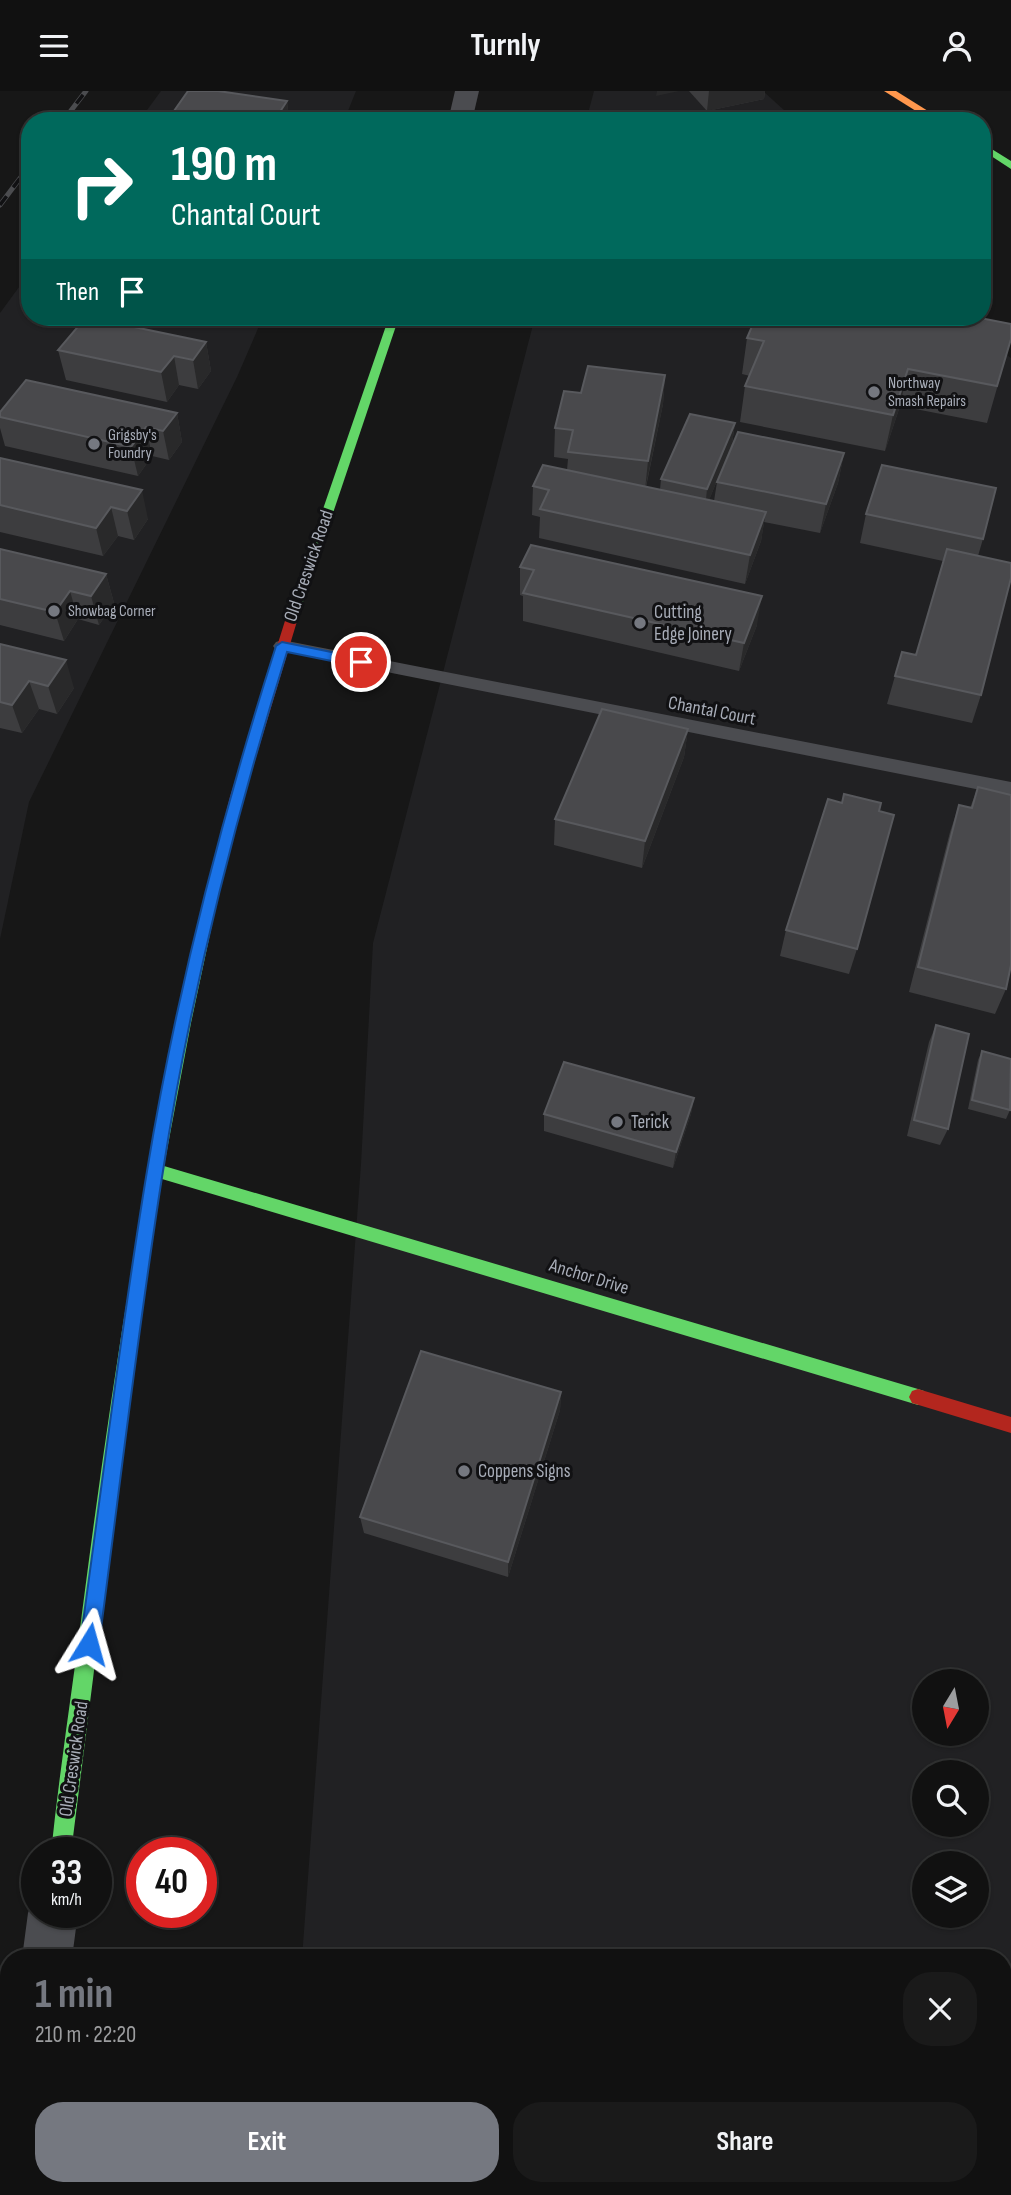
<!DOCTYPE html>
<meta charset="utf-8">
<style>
body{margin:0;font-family:"Sofia Sans Condensed",sans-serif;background:#1a1a1a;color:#f1f3f6;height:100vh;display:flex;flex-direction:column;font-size:26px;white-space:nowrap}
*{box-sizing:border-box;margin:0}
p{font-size:23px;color:#9c9d9f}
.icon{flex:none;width:38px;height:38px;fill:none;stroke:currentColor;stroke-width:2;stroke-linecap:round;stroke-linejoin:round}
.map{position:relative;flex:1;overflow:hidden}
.drawer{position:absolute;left:0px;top:1858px;width:1012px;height:247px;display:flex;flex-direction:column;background:#111;border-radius:28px 28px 0 0;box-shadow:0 2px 5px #0004,0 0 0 2px #303131}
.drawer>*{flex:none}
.top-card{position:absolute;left:21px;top:21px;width:970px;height:214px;border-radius:28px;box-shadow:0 2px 5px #0004,0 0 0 2px #303131;background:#00695c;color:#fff;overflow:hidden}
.needle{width:46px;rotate:190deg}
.fabs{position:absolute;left:912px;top:1578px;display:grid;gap:14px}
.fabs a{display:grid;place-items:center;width:77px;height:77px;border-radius:50%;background:#111;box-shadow:0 2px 5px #0004,0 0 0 2px #303131;font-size:35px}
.speed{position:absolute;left:21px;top:1746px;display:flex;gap:14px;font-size:35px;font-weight:700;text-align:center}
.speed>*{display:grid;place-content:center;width:91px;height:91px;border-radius:50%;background:#111;box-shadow:0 2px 5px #0004,0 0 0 2px #303131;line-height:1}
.speed small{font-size:18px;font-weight:400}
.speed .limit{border:10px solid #d22;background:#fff;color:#111}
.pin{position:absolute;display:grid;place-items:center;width:60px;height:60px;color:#fff;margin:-30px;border:4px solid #fff;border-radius:50%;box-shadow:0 2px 7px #0007}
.me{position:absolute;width:77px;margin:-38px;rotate:8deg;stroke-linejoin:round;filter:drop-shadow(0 0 5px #0008)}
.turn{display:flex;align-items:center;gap:24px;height:147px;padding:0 35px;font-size:32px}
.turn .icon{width:91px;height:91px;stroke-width:2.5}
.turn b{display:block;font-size:49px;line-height:60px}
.then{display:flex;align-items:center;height:66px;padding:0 35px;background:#0003;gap:14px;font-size:26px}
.round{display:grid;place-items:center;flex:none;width:74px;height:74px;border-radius:28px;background:#1a1a1a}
.overview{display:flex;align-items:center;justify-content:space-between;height:119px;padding:0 35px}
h1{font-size:42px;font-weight:700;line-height:52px;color:#757880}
.primary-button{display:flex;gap:14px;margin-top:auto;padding:14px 35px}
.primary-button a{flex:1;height:80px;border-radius:28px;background:#757880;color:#fff;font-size:28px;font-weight:700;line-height:80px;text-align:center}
.primary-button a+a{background:#1a1a1a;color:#f1f3f6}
header{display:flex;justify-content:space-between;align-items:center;height:91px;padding:0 35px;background:#111;font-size:32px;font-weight:700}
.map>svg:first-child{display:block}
.built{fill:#212123;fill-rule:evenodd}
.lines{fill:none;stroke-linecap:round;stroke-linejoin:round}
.lane{fill:#4b4c50;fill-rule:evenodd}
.street{fill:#4b4c50;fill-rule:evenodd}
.fast{fill:#63d668;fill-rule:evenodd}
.slow{fill:#ff974d;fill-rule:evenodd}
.jam{fill:#b3261e;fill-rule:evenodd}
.rail-casing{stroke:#4b4c4f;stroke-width:5}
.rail{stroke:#111113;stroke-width:3.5;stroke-dasharray:11;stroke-linecap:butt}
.wall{fill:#3d3d3f}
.shaded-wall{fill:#29292a}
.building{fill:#49494c;stroke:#58595d;stroke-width:2}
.route{fill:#1a73e8;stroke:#114b97;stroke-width:2}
.poi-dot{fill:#757880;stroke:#111113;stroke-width:2.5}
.labels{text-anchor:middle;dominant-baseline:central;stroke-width:6;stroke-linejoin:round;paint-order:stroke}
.far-poi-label{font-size:16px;fill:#a8adb8;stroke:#111113;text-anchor:start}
.street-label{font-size:19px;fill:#a8adb8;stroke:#111113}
.poi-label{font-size:19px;fill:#a8adb8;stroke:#111113;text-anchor:start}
</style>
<header><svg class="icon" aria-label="menu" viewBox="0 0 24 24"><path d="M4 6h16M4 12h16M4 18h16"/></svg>Turnly<svg class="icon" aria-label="person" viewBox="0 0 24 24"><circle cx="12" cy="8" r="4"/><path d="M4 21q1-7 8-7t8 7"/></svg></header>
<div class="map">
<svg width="1011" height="2104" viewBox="0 0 1011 2104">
<rect width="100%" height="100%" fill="#171717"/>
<g class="built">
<path d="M 161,0 L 356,0 L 344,30 L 139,30 Z"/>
<path d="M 594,0 L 763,0 L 796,30 L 586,30 Z"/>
<path d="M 30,181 L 30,226 L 263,226 L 237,286 L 29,711 L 0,848 L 0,222 Z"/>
<path d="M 535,226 L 958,226 L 1011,267 L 1011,2104 L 285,2104 L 285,2096 L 1003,2096 L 1003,1867 L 302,1867 L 361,1073 L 373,852 ZM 924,1591 L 976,1591 L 976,1643 L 924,1643 ZM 924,1682 L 976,1682 L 976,1734 L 924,1734 ZM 924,1773 L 976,1773 L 976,1825 L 924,1825 Z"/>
</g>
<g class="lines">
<path class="lane" d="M 282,549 L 1011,691 L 1011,705 L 276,559 L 273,555 L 276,551 Z"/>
<g class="street">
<path d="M 455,0 L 479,0 L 472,30 L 448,30 Z"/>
<path d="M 35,1804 L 37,1822 L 78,1822 L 72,1867 L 22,1867 L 28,1822 Z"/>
<path d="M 9,2072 L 9,2096 L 43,2096 L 42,2104 L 0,2104 L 0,2076 Z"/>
</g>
<g class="fast">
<path d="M 982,52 L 1011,70 L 1011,78 L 982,59 Z"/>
<path d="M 389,226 L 399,226 L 301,517 L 299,520 L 291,520 L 289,517 Z"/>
<path d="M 209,809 L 216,815 L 191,932 L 164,1075 L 918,1298 L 924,1300 L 927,1306 L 924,1312 L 918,1314 L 162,1088 L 131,1287 L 71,1762 L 51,1762 C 60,1675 74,1587 85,1499 C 115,1269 151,1041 202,815 Z"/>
</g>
<path class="slow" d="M 884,0 L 896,0 L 944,30 L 932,30 Z"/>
<g class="jam">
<path d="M 295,513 L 301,517 L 244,706 L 216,815 L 209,821 L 202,815 L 230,706 L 289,517 Z"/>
<path d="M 918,1298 L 1011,1326 L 1011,1342 L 912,1312 L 909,1306 L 912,1300 Z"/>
</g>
<defs>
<g id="rail">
<path d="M 63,30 L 86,0"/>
<path d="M 0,114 L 30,74"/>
</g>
</defs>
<use href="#rail" class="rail-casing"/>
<use href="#rail" class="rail"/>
</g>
<g class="wall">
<path d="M 689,0 L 765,0 L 764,8 L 707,20 Z"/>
<path d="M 287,10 L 289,30 L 167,30 Z"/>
<path d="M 690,226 L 717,226 L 716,229 Z"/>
<path d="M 919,236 L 1011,248 L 987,332 L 900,315 L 885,360 L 740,331 L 745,295 L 750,285 L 742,283 L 747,247 Z"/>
<path d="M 206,251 L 211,280 L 198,298 L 179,294 L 167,311 L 66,289 L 58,259 Z"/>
<path d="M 665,284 L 663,313 L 646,396 L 660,399 L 661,388 L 735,332 L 732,353 L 709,409 L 714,410 L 717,391 L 844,362 L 838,392 L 820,442 L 764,431 L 761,450 L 745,493 L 539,447 L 540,426 L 532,424 L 533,395 L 567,379 L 568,368 L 554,366 L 555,337 L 581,302 Z"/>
<path d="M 0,321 L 177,322 L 182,351 L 169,369 L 152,365 L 138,385 L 5,355 L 0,337 Z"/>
<path d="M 0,367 L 148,428 L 134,449 L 118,445 L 103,465 L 0,441 Z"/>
<path d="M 866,423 L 983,448 L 978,465 L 981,604 L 972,632 L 887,613 L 895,585 L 916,564 L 943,470 L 860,452 Z"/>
<path d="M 0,458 L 106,483 L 114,512 L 99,534 L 78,528 L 64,550 L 0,534 Z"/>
<path d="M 520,476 L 757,534 L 739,580 L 523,530 L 523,505 L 520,504 Z"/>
<path d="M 0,553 L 74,597 L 57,623 L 39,618 L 22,642 L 0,637 Z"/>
<path d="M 688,638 L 684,666 L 642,777 L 554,754 L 555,728 Z"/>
<path d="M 978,696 L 1006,898 L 995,923 L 909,901 L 950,741 L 959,714 L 970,717 Z"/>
<path d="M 842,712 L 879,720 L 857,858 L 849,883 L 780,865 L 786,839 Z"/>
<path d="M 936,934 L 948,1038 L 940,1054 L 907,1045 L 929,951 Z"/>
<path d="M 982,960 L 1010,1019 L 1006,1028 L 968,1018 L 978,969 Z"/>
<path d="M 694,1007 L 691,1023 L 673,1077 L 544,1040 L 544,1023 Z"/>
<path d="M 561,1301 L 560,1319 L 508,1486 L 364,1442 L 360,1426 Z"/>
<path d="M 577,2096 L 769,2096 L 768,2104 L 576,2104 Z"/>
</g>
<g class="shaded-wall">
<path d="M 657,0 L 679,0 L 656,5 Z"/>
<path d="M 709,0 L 765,0 L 764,8 L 707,20 Z"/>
<path d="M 287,10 L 289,30 L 277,30 L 276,27 Z"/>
<path d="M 206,251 L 211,280 L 198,298 L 193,269 Z"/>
<path d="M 174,265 L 179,294 L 167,311 L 161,281 Z"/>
<path d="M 908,278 L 900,315 L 885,360 L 893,324 Z"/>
<path d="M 665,284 L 663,313 L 645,399 L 648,370 Z"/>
<path d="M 177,322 L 182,351 L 169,369 L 163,340 Z"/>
<path d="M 735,332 L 732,353 L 705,419 L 707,398 Z"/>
<path d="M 146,336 L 152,365 L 138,385 L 131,356 Z"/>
<path d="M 844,362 L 838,392 L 820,442 L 826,413 Z"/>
<path d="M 142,399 L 148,428 L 134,449 L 127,420 Z"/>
<path d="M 111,416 L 118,445 L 103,465 L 96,437 Z"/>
<path d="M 766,421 L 761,450 L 745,493 L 750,464 Z"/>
<path d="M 106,483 L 114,512 L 99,534 L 91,505 Z"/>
<path d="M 70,500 L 78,528 L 64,550 L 55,521 Z"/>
<path d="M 762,505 L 757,534 L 739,580 L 744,552 Z"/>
<path d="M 66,569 L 74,597 L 57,623 L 48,595 Z"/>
<path d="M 29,590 L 39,618 L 22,642 L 12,614 Z"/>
<path d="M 688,638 L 684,666 L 642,777 L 645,750 Z"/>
<path d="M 694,1007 L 691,1023 L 673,1077 L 676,1061 Z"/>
<path d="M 561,1301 L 560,1319 L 508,1486 L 508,1471 Z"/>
</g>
<g class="building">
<path d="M 188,0 L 218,0 L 287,10 L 276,27 L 264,25 L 261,30 L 167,30 Z"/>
<path d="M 86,226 L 206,251 L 193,269 L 174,265 L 161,281 L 58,259 Z"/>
<path d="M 756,226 L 868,226 L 919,236 L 922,226 L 975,226 L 1011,233 L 1011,248 L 997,295 L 908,278 L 893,324 L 745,295 L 764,250 L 747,247 Z"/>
<path d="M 588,275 L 665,284 L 648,370 L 568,361 L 573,339 L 555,337 L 564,300 L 581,302 Z"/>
<path d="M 26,289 L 177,322 L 163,340 L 146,336 L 131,356 L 0,326 L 0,321 Z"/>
<path d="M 690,323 L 735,332 L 707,398 L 661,388 Z"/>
<path d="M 738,341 L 844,362 L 826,413 L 717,391 Z"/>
<path d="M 0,367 L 142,399 L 127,420 L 111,416 L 96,437 L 0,414 Z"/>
<path d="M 543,374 L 766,421 L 750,464 L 540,418 L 549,399 L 533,395 Z"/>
<path d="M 882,374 L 996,397 L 983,448 L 866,423 Z"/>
<path d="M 531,454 L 762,505 L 744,552 L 523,502 L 534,479 L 520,476 Z"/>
<path d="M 0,458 L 106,483 L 91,505 L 70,500 L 55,521 L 0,508 Z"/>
<path d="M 947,458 L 1011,472 L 1011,487 L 981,604 L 895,585 L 902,561 L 916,564 Z"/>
<path d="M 0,553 L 66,569 L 48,595 L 29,590 L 12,614 L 0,611 Z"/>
<path d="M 602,618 L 688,638 L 645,750 L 555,728 Z"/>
<path d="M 978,696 L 1011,704 L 1011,874 L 1006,898 L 918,876 L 959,714 L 972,717 Z"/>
<path d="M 844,703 L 881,712 L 879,720 L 894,724 L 857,858 L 786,839 L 828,708 L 842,712 Z"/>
<path d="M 936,934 L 969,943 L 948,1038 L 914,1029 Z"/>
<path d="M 982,960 L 1011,968 L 1010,1019 L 972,1009 Z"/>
<path d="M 564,971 L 694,1007 L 676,1061 L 544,1023 Z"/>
<path d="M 421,1260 L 561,1301 L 508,1471 L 360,1426 Z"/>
<path d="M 342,2096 L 526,2096 L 524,2104 L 340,2104 Z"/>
<path d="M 581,2096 L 769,2096 L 768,2104 L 580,2104 Z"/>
</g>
<path class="route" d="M 282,551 L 361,567 L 367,571 L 361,576 L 287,561 C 234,730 190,905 163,1080 C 138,1237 120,1395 99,1553 L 96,1559 L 89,1562 L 83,1559 L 80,1553 C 102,1395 121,1237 147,1080 C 176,903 221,727 276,555 Z"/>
<g class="poi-dot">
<circle cx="874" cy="301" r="7"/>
<circle cx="94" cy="353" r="7"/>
<circle cx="54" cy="520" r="7"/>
<circle cx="640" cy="532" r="7"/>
<circle cx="617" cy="1031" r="7"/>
<circle cx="464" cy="1380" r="7"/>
</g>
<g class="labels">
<g class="far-poi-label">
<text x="888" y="292">Northway<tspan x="888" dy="18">Smash Repairs</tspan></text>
<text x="108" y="344">Grigsby's<tspan x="108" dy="18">Foundry</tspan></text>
<text x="68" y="520">Showbag Corner</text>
</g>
<g class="street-label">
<text transform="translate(309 475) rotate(-71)">Old Creswick Road</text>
<text transform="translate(712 620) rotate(11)">Chantal Court</text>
<text transform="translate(589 1186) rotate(17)">Anchor Drive</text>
<text transform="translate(74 1668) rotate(-82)">Old Creswick Road</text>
</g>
<g class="poi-label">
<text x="654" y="521">Cutting<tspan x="654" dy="22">Edge Joinery</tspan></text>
<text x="631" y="1031">Terick</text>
<text x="478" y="1380">Coppens Signs</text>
</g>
</g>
</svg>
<div class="fabs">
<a><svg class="needle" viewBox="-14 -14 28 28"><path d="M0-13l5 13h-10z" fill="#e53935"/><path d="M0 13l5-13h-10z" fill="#9c9d9f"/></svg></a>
<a><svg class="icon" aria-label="search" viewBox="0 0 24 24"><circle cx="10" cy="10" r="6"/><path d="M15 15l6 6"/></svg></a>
<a><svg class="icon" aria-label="layers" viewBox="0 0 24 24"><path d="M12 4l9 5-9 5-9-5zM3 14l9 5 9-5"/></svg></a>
</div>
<div class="speed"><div>33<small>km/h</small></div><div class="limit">40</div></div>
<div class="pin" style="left:361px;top:571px;background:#d93025"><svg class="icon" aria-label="arrive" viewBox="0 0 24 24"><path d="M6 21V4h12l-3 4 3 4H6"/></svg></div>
<svg class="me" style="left:89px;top:1553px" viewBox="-20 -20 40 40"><path d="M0-17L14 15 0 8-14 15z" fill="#1a73e8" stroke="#fff" stroke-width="4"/></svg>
<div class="top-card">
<div class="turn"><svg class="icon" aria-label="right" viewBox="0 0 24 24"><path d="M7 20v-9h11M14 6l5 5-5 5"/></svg><div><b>190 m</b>Chantal Court</div></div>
<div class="then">Then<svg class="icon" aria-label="arrive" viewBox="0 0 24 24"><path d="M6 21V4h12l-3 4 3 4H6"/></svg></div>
</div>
<section class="drawer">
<div class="overview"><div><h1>1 min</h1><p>210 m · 22:20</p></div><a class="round"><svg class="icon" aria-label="close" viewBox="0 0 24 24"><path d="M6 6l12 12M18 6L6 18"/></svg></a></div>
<div class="primary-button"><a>Exit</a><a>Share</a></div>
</section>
</div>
